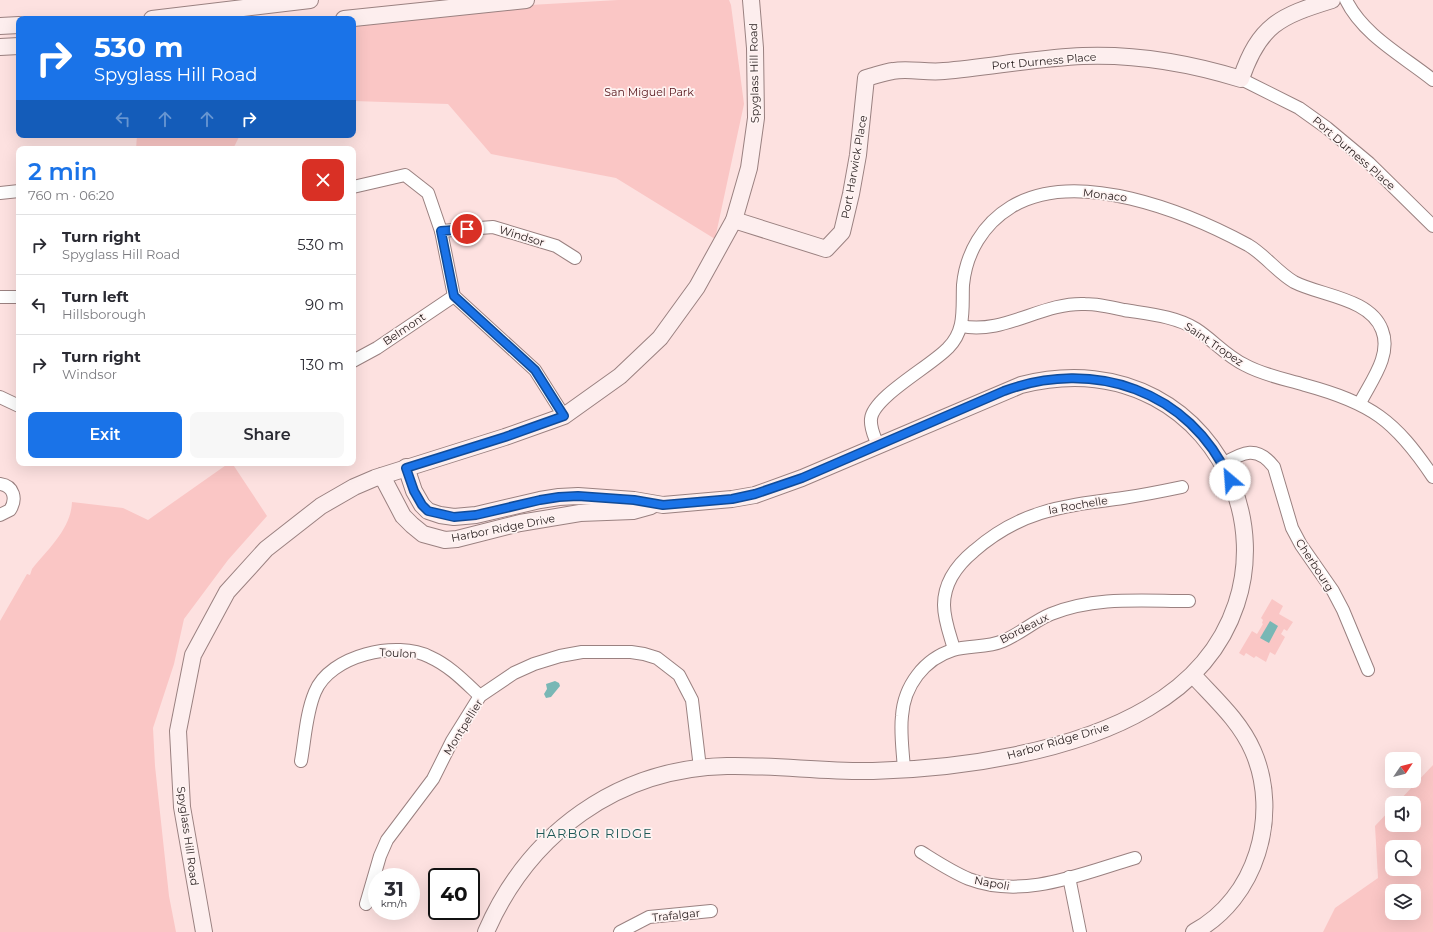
<!DOCTYPE html>
<meta charset="utf-8">
<style>
body{margin:0;font-family:Montserrat,sans-serif;background:#f7f7f7;color:#2b2b33;height:100vh;display:flex;flex-direction:column;font-size:15px;white-space:nowrap}
*{box-sizing:border-box;margin:0}
p{font-size:13px;color:#7c7c81}
.icon{flex:none;width:22px;height:22px;fill:none;stroke:currentColor;stroke-width:2;stroke-linecap:round;stroke-linejoin:round}
.map{position:relative;flex:1;overflow:hidden}
.panel{position:absolute;left:16px;top:146px;width:340px;height:320px;display:flex;flex-direction:column;background:#fff;border-radius:8px;box-shadow:0 4px 16px #0002}
.panel>*{flex:none}
.hud{position:absolute;left:16px;top:16px;width:340px;height:122px;border-radius:8px;box-shadow:0 4px 16px #0002;background:#1a73e8;color:#fff;overflow:hidden}
.needle{width:26px;rotate:55deg}
.controls{position:absolute;left:1385px;top:752px;display:grid;gap:8px}
.controls a{display:grid;place-items:center;width:36px;height:36px;border-radius:8px;background:#fff;box-shadow:0 4px 16px #0002;font-size:20px}
.speed{position:absolute;left:368px;top:868px;display:flex;gap:8px;font-size:20px;font-weight:700;text-align:center}
.speed>*{display:grid;place-content:center;width:52px;height:52px;border-radius:50%;background:#fff;box-shadow:0 4px 16px #0002;line-height:1}
.speed small{font-size:10px;font-weight:400}
.speed .limit{border:2px solid #111;border-radius:6px;background:#fff;color:#111}
.pin{position:absolute;display:grid;place-items:center;width:34px;height:34px;color:#fff;margin:-17px;border:2px solid #fff;border-radius:50%;box-shadow:0 1px 4px #0007}
.me{position:absolute;width:44px;margin:-22px;rotate:333deg;stroke-linejoin:round;filter:drop-shadow(0 0 3px #0008)}
.turn{display:flex;align-items:center;gap:14px;height:84px;padding:0 12px;font-size:18px}
.turn .icon{width:52px;height:52px;stroke-width:2.5}
.turn b{display:block;font-size:28px;line-height:34px}
.lanes{display:flex;align-items:center;height:38px;padding:0 12px;background:#0003;justify-content:center;gap:20px;direction:ltr}
.lanes .off{opacity:.35}
.round{display:grid;place-items:center;flex:none;width:42px;height:42px;border-radius:8px;background:#f7f7f7}
.head{display:flex;align-items:center;justify-content:space-between;height:68px;padding:0 12px}
h1{font-size:24px;font-weight:600;line-height:30px;color:#1a73e8}
.button{display:flex;gap:8px;margin-top:auto;padding:8px 12px}
.button a{flex:1;height:46px;border-radius:8px;background:#1a73e8;color:#fff;font-size:16px;font-weight:600;line-height:46px;text-align:center}
.button a+a{background:#f7f7f7;color:#2b2b33}
ul{padding:0;list-style:none}
li{display:flex;align-items:center;gap:12px;height:60px;padding:0 12px;border-top:1px solid #e1e1e2}
li div{flex:1}
li b{display:block;font-size:15px}
li em{font-style:normal}
.map>svg:first-child{display:block}
.green{fill:#fac6c5;fill-rule:evenodd}
.water{fill:#79b7b5}
.lines{fill:none;stroke-linecap:round;stroke-linejoin:round}
.street-casing{stroke:#9a8180;stroke-width:14}
.secondary-casing{stroke:#9a8180;stroke-width:18}
.street{stroke:#fff;stroke-width:12}
.secondary{stroke:#fdeeee;stroke-width:16}
.route-casing{stroke:#114b97;stroke-width:10}
.route{stroke:#1a73e8;stroke-width:7}
.labels{text-anchor:middle;dominant-baseline:central;stroke-width:3.5;stroke-linejoin:round;paint-order:stroke}
.street-label{font-size:11px;fill:#251b1b;stroke:#fef3f2}
.park-label{font-size:11px;fill:#55141a;stroke:#fef3f2}
.quarter-label{font-size:13px;letter-spacing:1px;fill:#1d5856;stroke:#fef3f2}
</style>
<div class="map">
<svg width="1433" height="932" viewBox="0 0 1433 932">
<rect width="100%" height="100%" fill="#fde1e0"/>
<g class="green">
<path d="M 618,0 L 729,0 L 731,5 L 744,104 L 715,239 L 616,178 L 491,154 L 448,104 L 353,101 L 353,21 L 497,7 Z"/>
<path d="M 137,135 L 240,135 L 233,149 L 136,149 Z"/>
<path d="M 229,463 L 232,463 L 267,516 L 228,560 L 184,619 L 174,664 L 153,728 L 155,766 L 169,896 L 176,932 L 0,932 L 0,621 L 27,574 L 30,575 L 32,569 C 48,549 71,529 72,502 L 123,508 L 148,520 Z"/>
<path d="M 1272,599 L 1283,606 L 1279,614 L 1293,622 L 1287,631 L 1284,629 L 1281,634 L 1285,637 L 1275,655 L 1270,652 L 1266,662 L 1256,656 L 1254,658 L 1246,653 L 1244,656 L 1239,653 L 1252,631 L 1257,634 L 1263,624 L 1262,623 L 1263,620 L 1261,618 Z"/>
<path d="M 1433,765 L 1433,932 L 1323,932 L 1335,908 L 1378,878 L 1375,826 L 1392,808 L 1392,825 L 1414,825 L 1414,803 L 1397,803 ZM 1392,847 L 1414,847 L 1414,869 L 1392,869 ZM 1392,891 L 1414,891 L 1414,913 L 1392,913 Z"/>
</g>
<g class="water">
<path d="M 1270,621 L 1278,626 L 1269,643 L 1260,638 Z"/>
<path d="M 555,681 L 559,683 L 560,686 L 551,697 L 546,698 L 544,694 L 547,689 L 546,684 Z"/>
</g>
<g class="lines">
<defs>
<g id="street">
<path d="M 1346,0 C 1363,35 1403,56 1433,80"/>
<path d="M 1241,79 L 1299,108 L 1327,128 L 1369,163 L 1433,226"/>
<path d="M 353,187 L 405,175 L 428,193 L 441,231 L 454,296 L 535,370 L 564,416"/>
<path d="M 0,193 L 19,191"/>
<path d="M 441,231 L 493,227 L 556,246 L 575,258"/>
<path d="M 0,297 L 19,297"/>
<path d="M 961,326 C 1004,335 1042,302 1085,304 C 1098,304 1111,307 1124,310 C 1148,314 1175,316 1196,329 C 1213,340 1226,356 1245,365 C 1263,375 1285,379 1305,385 C 1371,403 1395,420 1433,477"/>
<path d="M 353,361 L 377,348 L 454,296"/>
<path d="M 0,397 L 19,406"/>
<path d="M 878,446 C 875,437 870,429 871,419 C 873,397 931,366 948,348 C 966,330 962,309 963,285 C 966,253 983,224 1011,207 C 1076,167 1187,212 1248,245 C 1265,255 1277,272 1294,282 C 1321,296 1370,298 1382,330 C 1392,355 1371,381 1360,403"/>
<path d="M 1223,464 C 1243,452 1257,445 1274,467 L 1292,528 L 1301,545 L 1333,591 L 1343,610 L 1368,670"/>
<path d="M 0,484 C 14,486 17,499 10,510 L 0,515"/>
<path d="M 954,649 C 950,635 944,620 944,605 C 944,583 957,565 974,551 C 1021,510 1063,506 1123,498 C 1143,495 1163,491 1182,487"/>
<path d="M 301,761 C 305,739 306,713 315,692 C 330,655 397,640 430,657 C 450,666 465,682 480,696"/>
<path d="M 904,770 C 903,752 900,733 902,716 C 904,686 924,659 953,650 C 969,645 987,648 1003,641 C 1020,634 1034,621 1051,614 C 1096,596 1142,601 1189,601"/>
<path d="M 921,852 C 937,862 952,872 969,879 C 1024,900 1083,873 1135,858"/>
<path d="M 1069,877 L 1080,932"/>
<path d="M 366,904 L 380,856 L 387,840 L 433,779 L 452,741 L 480,696 L 514,673 L 534,664 L 560,656 L 582,652 L 631,652 L 644,654 L 657,658 L 679,675 L 692,700 L 700,768"/>
<path d="M 620,932 L 649,917 L 711,911"/>
</g>
<g id="secondary">
<path d="M 152,19 L 310,0"/>
<path d="M 344,19 L 526,0"/>
<path d="M 0,26 L 19,25"/>
<path d="M 0,47 L 19,46"/>
<path d="M 734,220 L 826,249 L 842,232 L 851,194 L 858,155 L 866,78 C 875,76 884,72 893,71 C 909,68 927,73 944,71 C 990,67 1036,58 1083,56 C 1136,54 1189,63 1241,79 C 1259,25 1280,16 1332,0"/>
<path d="M 406,467 L 414,491 L 422,505 L 428,511 L 440,515 L 454,517 L 476,515 L 540,500 L 559,497 L 578,496 L 634,500 L 663,505 L 732,499 L 755,495 L 802,478 L 1021,385 C 1229,332 1335,599 1148,708 C 1074,752 959,769 873,771 C 824,772 776,765 727,766 C 618,768 529,833 486,932"/>
<path d="M 382,476 L 403,516 L 412,525 L 423,534 L 445,540 L 457,539 L 520,523 L 580,513 L 633,511 L 651,506"/>
<path d="M 1193,675 C 1215,699 1240,721 1253,751 C 1281,815 1256,899 1194,932"/>
<path d="M 204,932 L 182,807 L 178,731 L 193,655 L 227,592 L 266,549 L 321,506 L 354,487 L 375,478 L 505,437 L 564,416 L 620,376 L 660,338 L 697,287 L 734,220 L 749,168 L 756,118 L 755,48 L 751,0"/>
</g>
</defs>
<use href="#street" class="street-casing"/>
<use href="#secondary" class="secondary-casing"/>
<use href="#street" class="street"/>
<use href="#secondary" class="secondary"/>
</g>
<g class="lines">
<defs>
<path id="route" d="M 467,229 L 441,231 L 454,296 L 535,370 L 564,416 L 505,437 L 406,468 L 414,491 L 422,505 L 428,511 L 454,517 L 476,515 L 540,500 L 559,497 L 578,496 L 634,500 L 663,505 L 732,499 L 755,494 L 802,478 L 1004,391 C 1093,358 1190,390 1230,480"/>
</defs>
<use href="#route" class="route-casing"/>
<use href="#route" class="route"/>
</g>
<g class="labels">
<g class="street-label">
<text transform="translate(1044 61) rotate(-5)">Port Durness Place</text>
<text transform="translate(754 73) rotate(-91)">Spyglass Hill Road</text>
<text transform="translate(1354 153) rotate(41)">Port Durness Place</text>
<text transform="translate(854 167) rotate(-80)">Port Harwick Place</text>
<text transform="translate(1105 195) rotate(7)">Monaco</text>
<text transform="translate(522 236) rotate(17)">Windsor</text>
<text transform="translate(404 329) rotate(-34)">Belmont</text>
<text transform="translate(1214 344) rotate(34)">Saint Tropez</text>
<text transform="translate(1078 505) rotate(-10)">la Rochelle</text>
<text transform="translate(503 528) rotate(-11)">Harbor Ridge Drive</text>
<text transform="translate(1315 565) rotate(57)">Cherbourg</text>
<text transform="translate(1024 628) rotate(-27)">Bordeaux</text>
<text transform="translate(398 653) rotate(3)">Toulon</text>
<text transform="translate(463 727) rotate(-58)">Montpellier</text>
<text transform="translate(1058 741) rotate(-16)">Harbor Ridge Drive</text>
<text transform="translate(188 836) rotate(82)">Spyglass Hill Road</text>
<text transform="translate(992 883) rotate(10)">Napoli</text>
<text transform="translate(676 915) rotate(-6)">Trafalgar</text>
</g>
<g class="park-label">
<text x="649" y="92">San Miguel Park</text>
</g>
<g class="quarter-label">
<text x="594" y="833">HARBOR RIDGE</text>
</g>
</g>
</svg>
<div class="controls">
<a><svg class="needle" viewBox="-14 -14 28 28"><path d="M0-13l5 13h-10z" fill="#e53935"/><path d="M0 13l5-13h-10z" fill="#7c7c81"/></svg></a>
<a><svg class="icon" aria-label="sound" viewBox="0 0 24 24"><path d="M4 9h4l5-4v14l-5-4H4zM17 9q2 3 0 6"/></svg></a>
<a><svg class="icon" aria-label="search" viewBox="0 0 24 24"><circle cx="10" cy="10" r="6"/><path d="M15 15l6 6"/></svg></a>
<a><svg class="icon" aria-label="layers" viewBox="0 0 24 24"><path d="M12 4l9 5-9 5-9-5zM3 14l9 5 9-5"/></svg></a>
</div>
<div class="speed"><div>31<small>km/h</small></div><div class="limit">40</div></div>
<div class="pin" style="left:467px;top:229px;background:#d93025"><svg class="icon" aria-label="arrive" viewBox="0 0 24 24"><path d="M6 21V4h12l-3 4 3 4H6"/></svg></div>
<svg class="me" style="left:1230px;top:480px" viewBox="-20 -20 40 40"><circle r="19" fill="#fff"/><path d="M0-13L10 11 0 6-10 11z" fill="#1a73e8"/></svg>
<div class="hud">
<div class="turn"><svg class="icon" aria-label="right" viewBox="0 0 24 24"><path d="M7 20v-9h11M14 6l5 5-5 5"/></svg><div><b>530 m</b>Spyglass Hill Road</div></div>
<div class="lanes"><svg class="icon off" aria-label="left" viewBox="0 0 24 24"><path d="M17 20v-9H6M10 6l-5 5 5 5"/></svg><svg class="icon off" aria-label="ahead" viewBox="0 0 24 24"><path d="M12 20V5M6 11l6-6 6 6"/></svg><svg class="icon off" aria-label="ahead" viewBox="0 0 24 24"><path d="M12 20V5M6 11l6-6 6 6"/></svg><svg class="icon" aria-label="right" viewBox="0 0 24 24"><path d="M7 20v-9h11M14 6l5 5-5 5"/></svg></div>
</div>
<section class="panel">
<div class="head"><div><h1>2 min</h1><p>760 m · 06:20</p></div><a class="round" style="background:#d93025;color:#fff"><svg class="icon" aria-label="close" viewBox="0 0 24 24"><path d="M6 6l12 12M18 6L6 18"/></svg></a></div>
<ul>
<li><svg class="icon" aria-label="right" viewBox="0 0 24 24"><path d="M7 20v-9h11M14 6l5 5-5 5"/></svg><div><b>Turn right</b><p>Spyglass Hill Road</p></div><em>530 m</em></li>
<li><svg class="icon" aria-label="left" viewBox="0 0 24 24"><path d="M17 20v-9H6M10 6l-5 5 5 5"/></svg><div><b>Turn left</b><p>Hillsborough</p></div><em>90 m</em></li>
<li><svg class="icon" aria-label="right" viewBox="0 0 24 24"><path d="M7 20v-9h11M14 6l5 5-5 5"/></svg><div><b>Turn right</b><p>Windsor</p></div><em>130 m</em></li>
</ul>
<div class="button"><a>Exit</a><a>Share</a></div>
</section>
</div>
